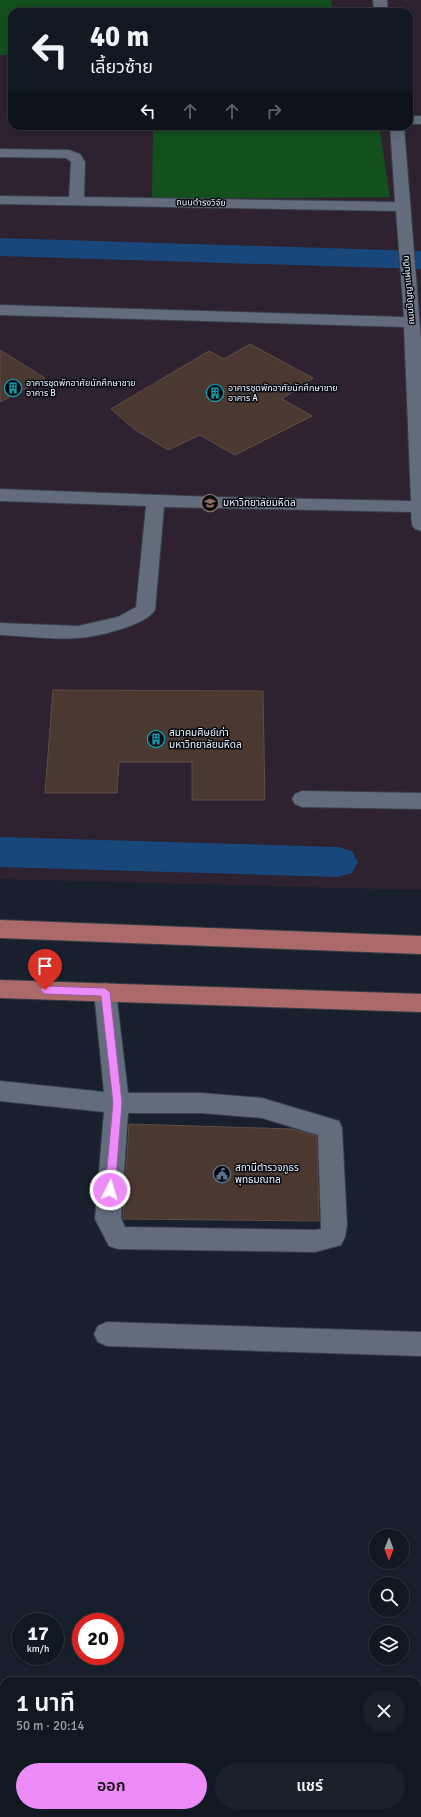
<!DOCTYPE html>
<html lang="th">
<meta charset="utf-8">
<style>
body{margin:0;font-family:Signika,"Noto Sans Thai",sans-serif;background:#1b212a;color:#f1f3f6;height:100vh;display:flex;flex-direction:column;font-size:15px;white-space:nowrap}
*{box-sizing:border-box;margin:0}
p{font-size:13px;color:#9ca0a5}
.icon{flex:none;width:22px;height:22px;fill:none;stroke:currentColor;stroke-width:2;stroke-linecap:round;stroke-linejoin:round}
.map{position:relative;flex:1;overflow:hidden}
.panel{position:absolute;left:0px;top:1677px;width:421px;height:140px;display:flex;flex-direction:column;background:#121822;border-radius:12px 12px 0 0;box-shadow:0 2px 10px #0003,0 0 0 1px #313740}
.panel>*{flex:none}
.hud{position:absolute;left:8px;top:8px;width:405px;height:122px;border-radius:12px;box-shadow:0 2px 10px #0003,0 0 0 1px #313740;background:#121822;color:#f1f3f6;overflow:hidden}
.needle{width:26px;rotate:180deg}
.controls{position:absolute;left:369px;top:1529px;display:grid;gap:8px}
.controls a{display:grid;place-items:center;width:40px;height:40px;border-radius:50%;background:#121822;box-shadow:0 2px 10px #0003,0 0 0 1px #313740;font-size:20px}
.speed{position:absolute;left:12px;top:1613px;display:flex;gap:8px;font-size:20px;font-weight:700;text-align:center}
.speed>*{display:grid;place-content:center;width:52px;height:52px;border-radius:50%;background:#121822;box-shadow:0 2px 10px #0003,0 0 0 1px #313740;line-height:1}
.speed small{font-size:10px;font-weight:400}
.speed .limit{border:6px solid #d22;background:#fff;color:#111}
.pin{position:absolute;display:grid;place-items:center;width:34px;height:34px;color:#fff;margin:-41px -17px;border-radius:50% 50% 50% 0;rotate:-45deg;box-shadow:0 0 4px #0007}
.pin .icon{rotate:45deg}
.me{position:absolute;width:44px;margin:-22px;rotate:5deg;stroke-linejoin:round;filter:drop-shadow(0 0 3px #0008)}
.turn{display:flex;align-items:center;gap:14px;height:84px;padding:0 16px;font-size:18px}
.turn .icon{width:52px;height:52px;stroke-width:2.5}
.turn b{display:block;font-size:28px;line-height:34px}
.lanes{display:flex;align-items:center;height:38px;padding:0 16px;background:#0003;justify-content:center;gap:20px;direction:ltr}
.lanes .off{opacity:.35}
.round{display:grid;place-items:center;flex:none;width:42px;height:42px;border-radius:21px;background:#1b212a}
.summary{display:flex;align-items:center;justify-content:space-between;height:68px;padding:0 16px}
h1{font-size:24px;font-weight:600;line-height:30px}
.primary-button{display:flex;gap:8px;margin-top:auto;padding:8px 16px}
.primary-button a{flex:1;height:46px;border-radius:24px;background:#ed8cf9;color:#111;font-size:16px;font-weight:600;line-height:46px;text-align:center}
.primary-button a+a{background:#1b212a;color:#f1f3f6}
.map>svg:first-child{display:block}
.education{fill:#2e2230;fill-rule:evenodd}
.green{fill:#14501e}
.lines{fill:none;stroke-linecap:round;stroke-linejoin:round}
.canal{fill:#17477b;fill-rule:evenodd}
.building{fill:#4b3831;stroke:#604d45}
.minor-casing{stroke:#383e49;stroke-width:2}
.major-casing{stroke:#383e49;stroke-width:2}
.minor{fill:#626c7d;fill-rule:evenodd}
.major{fill:#ab6a69;fill-rule:evenodd}
.route{fill:#ed8cf9;stroke:#9a5ba2}
.labels{text-anchor:middle;dominant-baseline:central;stroke-width:3;stroke-linejoin:round;paint-order:stroke}
.far-street-label{font-size:9px;fill:#eff5ff;stroke:#070a10}
.far-poi-label{font-size:9px;fill:#eff5ff;stroke:#070a10;text-anchor:start}
.poi-label{font-size:10px;fill:#eff5ff;stroke:#070a10;text-anchor:start}
</style>
<div class="map">
<svg width="421" height="1817" viewBox="0 0 421 1817">
<rect width="100%" height="100%" fill="#18202e"/>
<path class="education" d="M 0,0 L 421,0 L 421,890 L 0,879 ZM 12,12 L 409,12 L 409,126 L 12,126 Z"/>
<g class="green">
<path d="M 0,0 L 331,0 L 332,12 L 12,12 L 12,55 L 0,55 Z"/>
<path d="M 153,126 L 379,126 L 390,197 L 152,199 Z"/>
</g>
<g class="lines">
<g class="canal">
<path d="M 0,238 L 421,251 L 421,269 L 0,256 Z"/>
<path d="M 0,837 L 338,847 L 352,851 L 358,862 L 352,873 L 338,877 L 0,867 Z"/>
</g>
</g>
<g class="building">
<path d="M 250,344 L 313,378 L 282,399 L 312,416 L 235,455 L 200,435 L 168,450 L 134,429 L 111,409 L 209,351 L 224,359 Z"/>
<path d="M 0,350 L 45,378 L 0,402 Z"/>
<path d="M 53,690 L 263,691 L 265,800 L 192,800 L 192,762 L 119,762 L 117,793 L 45,793 Z"/>
<path d="M 129,1124 L 292,1129 L 317,1136 L 319,1221 L 123,1219 Z"/>
</g>
<g class="lines">
<defs>
<g id="minor">
<path d="M 373,0 L 387,0 L 388,12 L 374,12 Z"/>
<rect x="409" y="116" width="12" height="8"/>
<path d="M 390,126 L 404,126 L 421,340 L 421,531 L 415,529 L 412,525 L 411,512 L 164,507 L 155,610 C 145,626 96,637 78,638 C 53,640 25,636 0,635 L 0,623 L 78,626 L 118,617 L 136,607 L 146,506 L 0,501 L 0,489 L 214,497 L 411,501 L 404,327 L 0,315 L 0,305 L 404,317 L 396,211 L 0,204 L 0,196 L 69,197 L 71,162 L 66,158 L 0,157 L 0,149 L 69,150 L 80,154 L 85,162 L 84,197 L 395,202 Z"/>
<path d="M 302,791 L 421,793 L 421,809 L 302,807 L 295,804 L 292,799 L 295,794 Z"/>
<path d="M 105,983 L 113,986 L 116,992 L 128,1093 L 201,1093 L 262,1098 L 339,1121 L 342,1128 L 347,1225 L 345,1237 L 341,1245 L 315,1252 L 118,1249 L 109,1246 L 95,1219 L 104,1112 L 0,1101 L 0,1081 L 104,1092 L 94,992 L 97,986 ZM 128,1113 L 201,1113 L 262,1118 L 318,1135 L 321,1229 L 315,1230 L 125,1227 L 121,1218 Z"/>
<path d="M 107,1322 L 421,1332 L 421,1356 L 107,1346 L 98,1342 L 94,1334 L 98,1326 Z"/>
<rect x="0" y="1684" width="4" height="30"/>
<rect x="417" y="1696" width="4" height="30"/>
</g>
<g id="major">
<path d="M 0,920 L 421,936 L 421,954 L 0,938 Z"/>
<path d="M 0,980 L 421,994 L 421,1012 L 0,998 Z"/>
</g>
</defs>
<use href="#minor" class="minor-casing"/>
<use href="#major" class="major-casing"/>
<use href="#minor" class="minor"/>
<use href="#major" class="major"/>
</g>
<path class="route" d="M 45,986 L 105,988 L 110,992 L 122,1103 L 115,1190 L 114,1193 L 110,1194 L 107,1193 L 105,1190 L 113,1103 L 101,996 L 45,994 L 40,990 Z"/>
<defs>
<symbol id="building-ring" viewBox="-11 -11 22 22"><circle r="9.5" fill="#070a10" stroke="#0f9aa8" stroke-width="1.5"/><path d="M-4-6H4V6H1V3H-1V6H-4ZM-2.5-4.3h1.7v1.8h-1.7ZM.8-4.3h1.7v1.8H.8ZM-2.5-1h1.7V.8h-1.7ZM.8-1h1.7V.8H.8Z" fill="#0f9aa8"/></symbol>
<symbol id="university-ring" viewBox="-11 -11 22 22"><circle r="9.5" fill="#070a10" stroke="#8d6e63" stroke-width="1.5"/><path d="M0-5L7-2L0 1L-7-2ZM-4 1L0 2.5L4 1V4Q0 6-4 4Z" fill="#8d6e63"/></symbol>
<symbol id="civic-ring" viewBox="-11 -11 22 22"><circle r="9.5" fill="#070a10" stroke="#5c6f8a" stroke-width="1.5"/><path d="M-.6-6.5H3V-4.5H.6V-3L4-1V1h2V6H-6V1h2V-1L-.6-3ZM-1.2 2.5V6h2.4V2.5Z" fill="#5c6f8a"/></symbol>
</defs>
<g fill-rule="evenodd">
<use href="#building-ring" x="3" y="378" width="20" height="20"/>
<use href="#building-ring" x="205" y="383" width="20" height="20"/>
<use href="#university-ring" x="200" y="493" width="20" height="20"/>
<use href="#building-ring" x="146" y="729" width="20" height="20"/>
<use href="#civic-ring" x="212" y="1164" width="20" height="20"/>
</g>
<g class="labels">
<g class="far-street-label">
<text transform="translate(201 203) rotate(1)">ถนนดำรงวิจัย</text>
<text transform="translate(409 290) rotate(-95)">ถนนปัญญาแผ่นดิน</text>
</g>
<g class="far-poi-label">
<text x="26" y="383">อาคารชุดพักอาศัยนักศึกษาชาย<tspan x="26" dy="10">อาคาร B</tspan></text>
<text x="228" y="388">อาคารชุดพักอาศัยนักศึกษาชาย<tspan x="228" dy="10">อาคาร A</tspan></text>
</g>
<g class="poi-label">
<text x="223" y="503">มหาวิทยาลัยมหิดล</text>
<text x="169" y="733">สมาคมศิษย์เก่า<tspan x="169" dy="12">มหาวิทยาลัยมหิดล</tspan></text>
<text x="235" y="1168">สถานีตำรวจภูธร<tspan x="235" dy="12">พุทธมณฑล</tspan></text>
</g>
</g>
</svg>
<div class="controls">
<a><svg class="needle" viewBox="-14 -14 28 28"><path d="M0-13l5 13h-10z" fill="#e53935"/><path d="M0 13l5-13h-10z" fill="#9ca0a5"/></svg></a>
<a><svg class="icon" aria-label="search" viewBox="0 0 24 24"><circle cx="10" cy="10" r="6"/><path d="M15 15l6 6"/></svg></a>
<a><svg class="icon" aria-label="layers" viewBox="0 0 24 24"><path d="M12 4l9 5-9 5-9-5zM3 14l9 5 9-5"/></svg></a>
</div>
<div class="speed"><div>17<small>km/h</small></div><div class="limit">20</div></div>
<div class="pin" style="left:45px;top:990px;background:#d93025"><svg class="icon" aria-label="arrive" viewBox="0 0 24 24"><path d="M6 21V4h12l-3 4 3 4H6"/></svg></div>
<svg class="me" style="left:110px;top:1190px" viewBox="-20 -20 40 40"><circle r="17" fill="#ed8cf9" stroke="#fff" stroke-width="3"/><path d="M0-11L8 9 0 5-8 9z" fill="#fff"/></svg>
<div class="hud">
<div class="turn"><svg class="icon" aria-label="left" viewBox="0 0 24 24"><path d="M17 20v-9H6M10 6l-5 5 5 5"/></svg><div><b>40 m</b>เลี้ยวซ้าย</div></div>
<div class="lanes"><svg class="icon" aria-label="left" viewBox="0 0 24 24"><path d="M17 20v-9H6M10 6l-5 5 5 5"/></svg><svg class="icon off" aria-label="ahead" viewBox="0 0 24 24"><path d="M12 20V5M6 11l6-6 6 6"/></svg><svg class="icon off" aria-label="ahead" viewBox="0 0 24 24"><path d="M12 20V5M6 11l6-6 6 6"/></svg><svg class="icon off" aria-label="right" viewBox="0 0 24 24"><path d="M7 20v-9h11M14 6l5 5-5 5"/></svg></div>
</div>
<section class="panel">
<div class="summary"><div><h1>1 นาที</h1><p>50 m · 20:14</p></div><a class="round"><svg class="icon" aria-label="close" viewBox="0 0 24 24"><path d="M6 6l12 12M18 6L6 18"/></svg></a></div>
<div class="primary-button"><a>ออก</a><a>แชร์</a></div>
</section>
</div>
